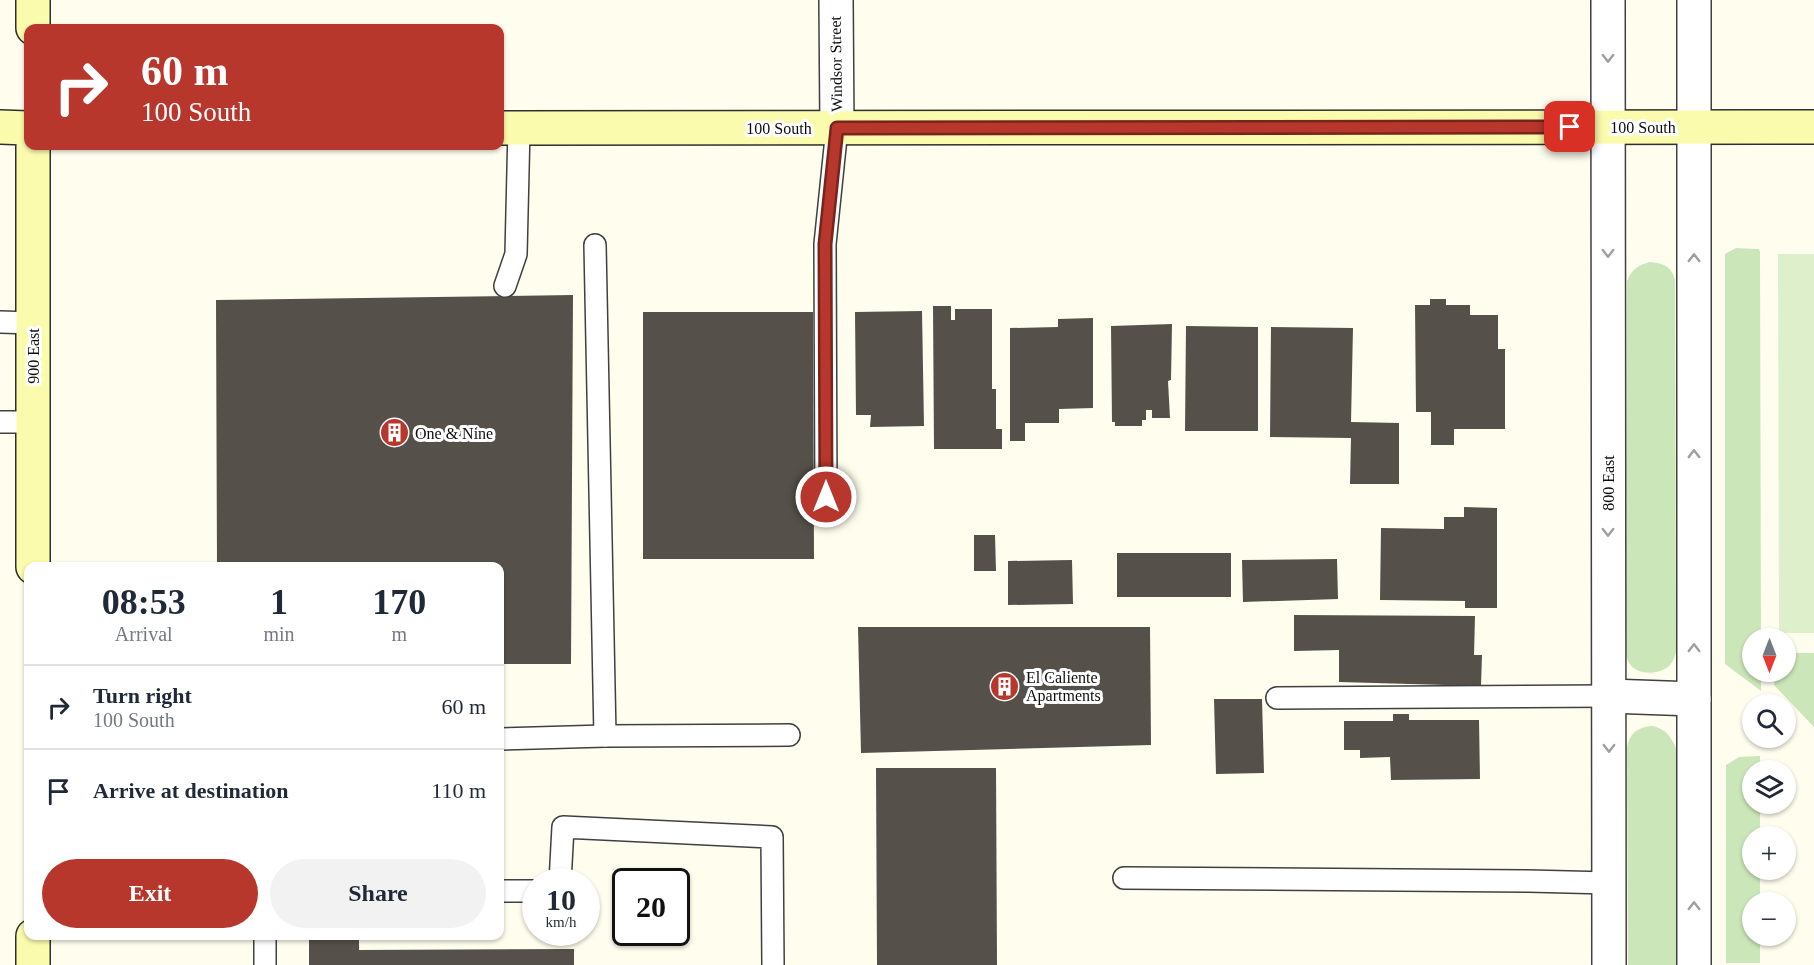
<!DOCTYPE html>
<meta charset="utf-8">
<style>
body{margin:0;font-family:"Times New Roman",serif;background:#f2f2f3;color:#1f2937;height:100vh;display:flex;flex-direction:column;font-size:22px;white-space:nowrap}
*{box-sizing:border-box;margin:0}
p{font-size:20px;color:#747a83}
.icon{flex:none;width:33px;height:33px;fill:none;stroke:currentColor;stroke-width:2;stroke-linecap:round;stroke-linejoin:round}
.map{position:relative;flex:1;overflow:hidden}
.drawer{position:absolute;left:24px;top:562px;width:480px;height:378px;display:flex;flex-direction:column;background:#fff;border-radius:12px;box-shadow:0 2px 4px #0004}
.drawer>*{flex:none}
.guide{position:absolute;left:24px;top:24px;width:480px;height:126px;border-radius:12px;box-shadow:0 2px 4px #0004;background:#b7372c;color:#fff;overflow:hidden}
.needle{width:39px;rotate:180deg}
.controls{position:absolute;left:1742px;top:628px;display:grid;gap:12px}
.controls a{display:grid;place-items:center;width:54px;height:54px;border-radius:50%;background:#fff;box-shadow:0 2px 4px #0004;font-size:30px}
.speed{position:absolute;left:522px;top:868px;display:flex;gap:12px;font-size:30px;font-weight:700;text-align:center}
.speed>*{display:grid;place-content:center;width:78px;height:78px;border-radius:50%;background:#fff;box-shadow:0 2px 4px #0004;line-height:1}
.speed small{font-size:15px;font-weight:400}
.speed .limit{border:3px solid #111;border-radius:9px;background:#fff;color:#111}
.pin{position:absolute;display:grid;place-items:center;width:51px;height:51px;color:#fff;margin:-26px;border-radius:12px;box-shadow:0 3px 9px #0006}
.me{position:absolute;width:66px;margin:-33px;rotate:0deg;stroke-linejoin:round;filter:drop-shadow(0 0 4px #0008)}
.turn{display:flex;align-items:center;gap:21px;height:126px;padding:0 18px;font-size:27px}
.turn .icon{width:78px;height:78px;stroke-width:2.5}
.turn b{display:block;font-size:42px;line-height:51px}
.eta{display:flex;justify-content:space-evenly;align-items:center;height:102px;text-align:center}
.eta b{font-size:36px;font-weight:700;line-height:42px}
.cta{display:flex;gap:12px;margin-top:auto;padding:12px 18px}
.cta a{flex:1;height:69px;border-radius:36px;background:#b7372c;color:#fff;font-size:24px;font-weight:700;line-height:69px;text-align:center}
.cta a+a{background:#f2f2f3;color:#1f2937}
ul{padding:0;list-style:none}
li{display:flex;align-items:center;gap:18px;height:84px;padding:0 18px;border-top:2px solid #e0e1e3}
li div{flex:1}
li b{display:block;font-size:22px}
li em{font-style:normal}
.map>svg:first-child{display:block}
.green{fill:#cbe7b9}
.pitch{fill:#ddefcb}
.building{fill:#55504a}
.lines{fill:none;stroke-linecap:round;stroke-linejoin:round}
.lane-casing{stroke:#404040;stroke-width:24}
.street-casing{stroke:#404040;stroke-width:36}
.secondary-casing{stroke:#2f2f2f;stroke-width:36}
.lane{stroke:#fff;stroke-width:21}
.street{stroke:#fff;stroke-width:33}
.secondary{stroke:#fafbac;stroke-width:33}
.oneway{stroke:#9e9e9e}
.route-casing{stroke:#77241d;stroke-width:15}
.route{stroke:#b7372c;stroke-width:10}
.labels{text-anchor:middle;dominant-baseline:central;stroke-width:6;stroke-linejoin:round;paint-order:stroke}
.street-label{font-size:16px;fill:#0d0d0d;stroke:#fff}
.poi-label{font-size:16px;fill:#0d0d0d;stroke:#fff;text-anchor:start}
</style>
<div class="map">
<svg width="1814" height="965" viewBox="0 0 1814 965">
<rect width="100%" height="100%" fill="#fefdee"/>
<g class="green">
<path d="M 1736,248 L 1756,249 L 1759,249 L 1760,252 L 1761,639 L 1752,639 L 1752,672 L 1761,672 L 1761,691 L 1725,664 L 1725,254 Z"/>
<path d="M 1650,262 C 1664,264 1670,265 1675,279 L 1676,653 C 1674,658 1673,662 1669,666 C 1659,675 1637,676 1629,663 C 1627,660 1627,657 1626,653 L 1627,281 C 1632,269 1638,265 1650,262 Z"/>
<path d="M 1795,653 L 1814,653 L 1814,727 L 1774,685 L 1775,672 L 1785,672 L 1785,665 L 1788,665 Z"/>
<path d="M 1653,726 C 1666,730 1670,735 1676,748 L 1676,965 L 1628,965 L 1627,748 C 1629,733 1638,727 1653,726 Z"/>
<path d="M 1760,756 L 1760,771 L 1752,771 L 1752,804 L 1760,804 L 1760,837 L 1752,837 L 1752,870 L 1760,870 L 1760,903 L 1752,903 L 1752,936 L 1760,936 L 1760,963 L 1726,963 L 1726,765 L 1739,757 Z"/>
</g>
<path class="pitch" d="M 1778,254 L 1814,254 L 1814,633 L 1779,633 Z"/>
<g class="building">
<path d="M 573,295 L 571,664 L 500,664 L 500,567 L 217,567 L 216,300 Z"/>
<path d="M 1430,299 L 1446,299 L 1446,305 L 1470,305 L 1470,315 L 1498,315 L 1498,349 L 1505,349 L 1505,429 L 1454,429 L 1454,445 L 1431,445 L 1431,412 L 1416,412 L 1415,305 L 1430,305 Z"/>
<path d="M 933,306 L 951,306 L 951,320 L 955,320 L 955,309 L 992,309 L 992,389 L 996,389 L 996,429 L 1002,429 L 1002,449 L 934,449 Z"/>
<path d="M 922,311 L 924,426 L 870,427 L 871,415 L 856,415 L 855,312 Z"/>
<path d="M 643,312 L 813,312 L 814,559 L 643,559 Z"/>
<path d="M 1093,318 L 1093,408 L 1059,409 L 1059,423 L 1025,423 L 1025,441 L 1010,441 L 1010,328 L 1058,327 L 1058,319 Z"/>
<path d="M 1172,324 L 1171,380 L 1168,381 L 1170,418 L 1152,418 L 1152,410 L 1146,410 L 1146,420 L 1142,420 L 1142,426 L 1115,426 L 1115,422 L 1112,422 L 1111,326 Z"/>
<path d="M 1186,326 L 1258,327 L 1258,431 L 1185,431 Z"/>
<path d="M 1271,327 L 1353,328 L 1351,422 L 1399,423 L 1399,484 L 1350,484 L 1351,438 L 1270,437 Z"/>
<path d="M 1464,507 L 1497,508 L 1497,608 L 1465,608 L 1465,601 L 1380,600 L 1381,528 L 1444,529 L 1444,517 L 1464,517 Z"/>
<path d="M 974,535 L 995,535 L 996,571 L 974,571 Z"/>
<rect x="1117" y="553" width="114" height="44"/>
<path d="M 1337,559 L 1338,599 L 1243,602 L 1242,560 Z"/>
<path d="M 1072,560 L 1073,604 L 1008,605 L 1008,561 Z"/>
<path d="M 1294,615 L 1475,616 L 1474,655 L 1482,655 L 1481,686 L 1339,682 L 1339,650 L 1294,651 Z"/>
<path d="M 858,627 L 1150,627 L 1151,745 L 861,753 Z"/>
<path d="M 1214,699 L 1262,699 L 1264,773 L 1216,774 Z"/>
<path d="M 1393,714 L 1409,714 L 1409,720 L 1479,720 L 1480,779 L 1391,780 L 1390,757 L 1360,758 L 1360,750 L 1344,750 L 1344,721 L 1393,721 Z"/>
<path d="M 876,768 L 996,768 L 997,965 L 877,965 Z"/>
<path d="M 309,936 L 359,936 L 359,950 L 574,949 L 574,965 L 309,965 Z"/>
</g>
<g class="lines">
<defs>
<g id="lane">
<path d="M 595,245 L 605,736"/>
<path d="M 505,286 L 516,254 L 519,128"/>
<path d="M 0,322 L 33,323"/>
<path d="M 0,422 L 33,422"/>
<path d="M 826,497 L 825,244 L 837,128"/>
<path d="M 1277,698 L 1609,696"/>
<path d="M 500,739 L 605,736 L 789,735"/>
<path d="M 1124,878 L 1528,881 L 1609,883"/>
<path d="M 560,882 L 563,827 L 772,837 L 773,965"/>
<path d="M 500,891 L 536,891"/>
<path d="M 265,936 L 265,965"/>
</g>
<g id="street">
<path d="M 836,0 L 837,128"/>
<path d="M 1608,0 L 1609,965"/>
<path d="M 1694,0 L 1694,965"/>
<path d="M 1609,696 L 1694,699"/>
</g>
<g id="secondary">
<path d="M 33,0 L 33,28"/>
<path d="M 0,127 L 28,128"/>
<path d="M 500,128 L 1814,127"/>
<path d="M 33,146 L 33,567"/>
<path d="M 33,936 L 33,965"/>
</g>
</defs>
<use href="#lane" class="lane-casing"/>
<use href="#street" class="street-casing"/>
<use href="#secondary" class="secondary-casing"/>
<use href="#lane" class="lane"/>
<use href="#street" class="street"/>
<use href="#secondary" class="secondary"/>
</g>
<defs><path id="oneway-chevron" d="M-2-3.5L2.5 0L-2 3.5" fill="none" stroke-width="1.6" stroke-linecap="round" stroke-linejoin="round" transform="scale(1.5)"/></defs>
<g class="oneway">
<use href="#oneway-chevron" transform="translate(1608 58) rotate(90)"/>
<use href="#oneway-chevron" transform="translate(1608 253) rotate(90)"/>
<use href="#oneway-chevron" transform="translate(1694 258) rotate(-90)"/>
<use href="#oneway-chevron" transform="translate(1694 454) rotate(-90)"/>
<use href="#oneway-chevron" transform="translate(1608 532) rotate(90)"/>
<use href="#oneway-chevron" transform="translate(1694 648) rotate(-90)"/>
<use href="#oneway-chevron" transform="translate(1609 748) rotate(90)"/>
<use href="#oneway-chevron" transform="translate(1694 906) rotate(-90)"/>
</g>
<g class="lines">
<defs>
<path id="route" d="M 826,497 L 825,244 L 837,128 L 1570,127"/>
</defs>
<use href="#route" class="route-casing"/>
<use href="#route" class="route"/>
</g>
<defs>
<symbol id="building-disc" viewBox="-11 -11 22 22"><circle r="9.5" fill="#b7372c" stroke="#fff"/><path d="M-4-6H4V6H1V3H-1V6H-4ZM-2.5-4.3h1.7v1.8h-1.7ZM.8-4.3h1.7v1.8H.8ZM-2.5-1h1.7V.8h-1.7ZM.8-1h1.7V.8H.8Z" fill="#fff"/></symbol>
</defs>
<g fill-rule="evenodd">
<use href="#building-disc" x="378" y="416" width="33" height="33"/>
<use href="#building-disc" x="988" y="670" width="33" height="33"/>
</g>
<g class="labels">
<g class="street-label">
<text transform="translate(836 64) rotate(-91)">Windsor Street</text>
<text x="1643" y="127">100 South</text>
<text x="779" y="128">100 South</text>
<text transform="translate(33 356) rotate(-90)">900 East</text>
<text transform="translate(1608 483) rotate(-90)">800 East</text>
</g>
<g class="poi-label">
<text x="415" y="433">One &amp; Nine</text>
<text x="1026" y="677">El Caliente<tspan x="1026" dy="18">Apartments</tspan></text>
</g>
</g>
</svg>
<div class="controls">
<a><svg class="needle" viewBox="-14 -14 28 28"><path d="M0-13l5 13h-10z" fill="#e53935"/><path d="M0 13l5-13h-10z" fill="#747a83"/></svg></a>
<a><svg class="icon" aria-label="search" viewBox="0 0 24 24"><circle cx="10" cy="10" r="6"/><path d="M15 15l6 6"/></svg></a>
<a><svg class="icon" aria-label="layers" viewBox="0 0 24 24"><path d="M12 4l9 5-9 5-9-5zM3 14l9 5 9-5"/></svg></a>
<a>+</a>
<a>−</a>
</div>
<div class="speed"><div>10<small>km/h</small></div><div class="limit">20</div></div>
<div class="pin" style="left:1570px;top:127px;background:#d93025"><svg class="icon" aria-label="arrive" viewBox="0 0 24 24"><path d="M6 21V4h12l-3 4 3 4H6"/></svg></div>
<svg class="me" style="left:826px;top:497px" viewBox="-20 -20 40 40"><circle r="17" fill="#b7372c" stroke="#fff" stroke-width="3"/><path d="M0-11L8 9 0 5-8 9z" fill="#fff"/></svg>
<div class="guide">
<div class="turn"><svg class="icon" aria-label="right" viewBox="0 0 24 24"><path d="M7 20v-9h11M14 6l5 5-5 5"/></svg><div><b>60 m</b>100 South</div></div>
</div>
<section class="drawer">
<div class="eta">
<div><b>08:53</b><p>Arrival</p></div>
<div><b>1</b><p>min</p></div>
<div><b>170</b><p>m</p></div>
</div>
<ul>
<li><svg class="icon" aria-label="right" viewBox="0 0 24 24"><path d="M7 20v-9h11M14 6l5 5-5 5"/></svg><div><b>Turn right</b><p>100 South</p></div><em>60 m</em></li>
<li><svg class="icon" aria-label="arrive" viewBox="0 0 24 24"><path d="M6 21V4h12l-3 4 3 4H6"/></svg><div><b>Arrive at destination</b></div><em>110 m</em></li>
</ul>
<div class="cta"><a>Exit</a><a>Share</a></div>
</section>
</div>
